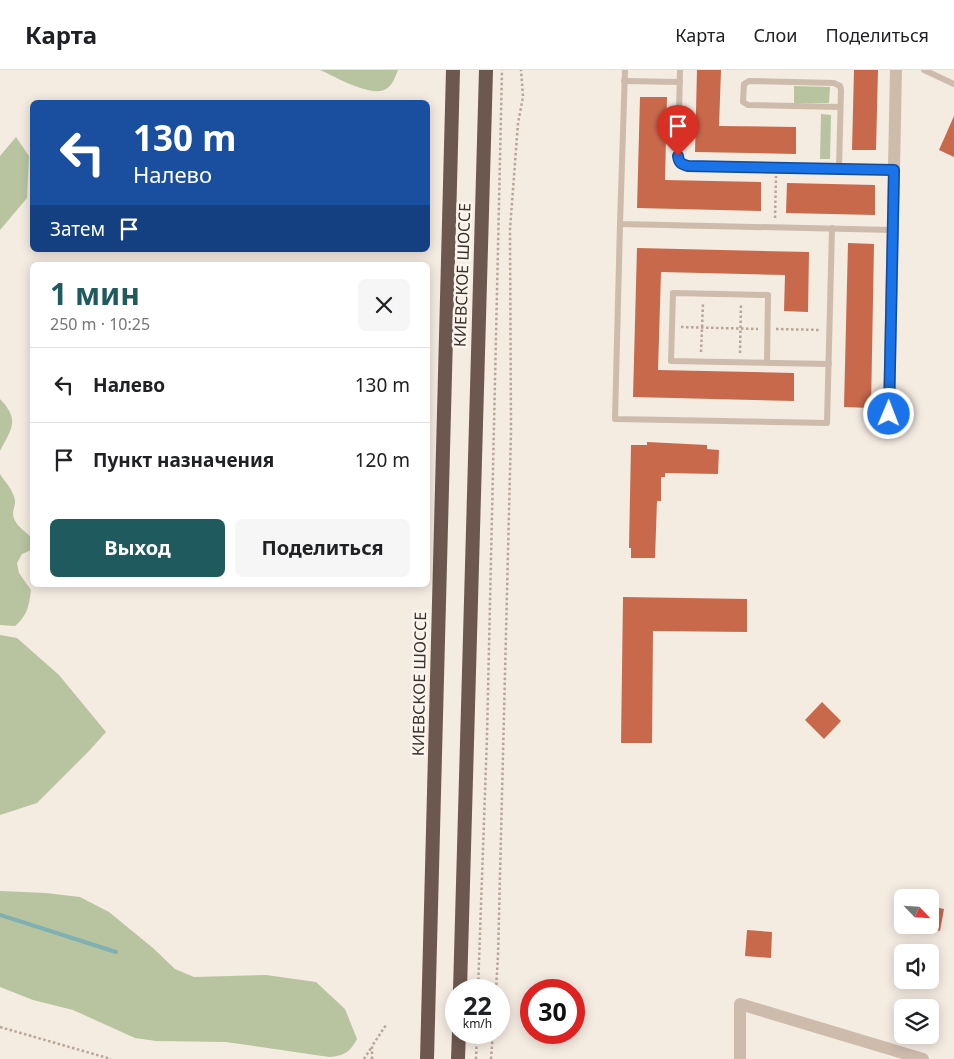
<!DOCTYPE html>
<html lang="ru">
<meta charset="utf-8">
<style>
body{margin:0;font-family:"Noto Sans",sans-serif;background:#f6f6f6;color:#202124;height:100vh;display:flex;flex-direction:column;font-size:19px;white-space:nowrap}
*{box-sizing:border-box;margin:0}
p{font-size:16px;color:#757577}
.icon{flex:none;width:28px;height:28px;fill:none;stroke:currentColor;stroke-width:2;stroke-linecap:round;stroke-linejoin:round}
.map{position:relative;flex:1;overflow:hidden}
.details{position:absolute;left:30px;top:192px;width:400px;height:325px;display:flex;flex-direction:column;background:#fff;border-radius:8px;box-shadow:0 2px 12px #0003}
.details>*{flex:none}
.banner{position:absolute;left:30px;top:30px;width:400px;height:152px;border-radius:8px;box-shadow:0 2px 12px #0003;background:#1a4fa0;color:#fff;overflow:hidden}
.needle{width:32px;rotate:115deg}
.buttons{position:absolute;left:894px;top:819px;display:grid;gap:10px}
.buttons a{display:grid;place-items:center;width:45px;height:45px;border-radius:8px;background:#fff;box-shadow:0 2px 12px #0003;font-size:25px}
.speed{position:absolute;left:445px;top:909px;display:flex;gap:10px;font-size:25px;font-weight:700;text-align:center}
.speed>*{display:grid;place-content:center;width:65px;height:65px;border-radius:50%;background:#fff;box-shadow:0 2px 12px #0003;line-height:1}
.speed small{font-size:12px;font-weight:400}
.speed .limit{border:8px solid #d22;background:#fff;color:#111}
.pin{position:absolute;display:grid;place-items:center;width:42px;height:42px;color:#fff;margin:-51px -21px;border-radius:50% 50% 50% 0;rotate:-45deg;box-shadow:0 0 5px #0007}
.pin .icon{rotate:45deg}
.me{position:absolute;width:55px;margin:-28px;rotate:1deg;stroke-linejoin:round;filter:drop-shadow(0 0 4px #0008)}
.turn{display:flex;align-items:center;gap:18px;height:105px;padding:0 20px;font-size:22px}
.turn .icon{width:65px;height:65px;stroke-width:2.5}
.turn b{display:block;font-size:35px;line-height:42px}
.then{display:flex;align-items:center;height:48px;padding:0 20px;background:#0003;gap:10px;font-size:19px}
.round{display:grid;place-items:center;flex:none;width:52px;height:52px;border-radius:8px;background:#f6f6f6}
.overview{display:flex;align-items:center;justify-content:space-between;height:85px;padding:0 20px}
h1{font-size:30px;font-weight:700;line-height:38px;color:#1f5a5e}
.action{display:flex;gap:10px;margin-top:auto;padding:10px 20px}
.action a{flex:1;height:58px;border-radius:8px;background:#1f5a5e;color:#fff;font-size:20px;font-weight:700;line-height:58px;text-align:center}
.action a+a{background:#f6f6f6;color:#202124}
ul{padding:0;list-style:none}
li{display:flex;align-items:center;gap:15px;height:75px;padding:0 20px;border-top:1px solid #e0e0e0}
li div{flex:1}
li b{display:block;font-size:19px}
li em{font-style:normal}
header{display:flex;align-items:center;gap:30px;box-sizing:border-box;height:70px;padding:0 25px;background:#fff;border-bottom:1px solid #e0e0e0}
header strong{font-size:24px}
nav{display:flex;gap:28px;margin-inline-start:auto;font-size:18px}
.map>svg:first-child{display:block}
.green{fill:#b8c4a0}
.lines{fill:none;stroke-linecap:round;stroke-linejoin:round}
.stream{stroke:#7fb0b2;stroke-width:4}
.building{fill:#c8694b}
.path{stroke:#b9a596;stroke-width:2.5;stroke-dasharray:2.5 2.5;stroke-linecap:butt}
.service{stroke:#cdbbac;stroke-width:6}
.minor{stroke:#cdbbac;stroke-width:12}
.trunk{stroke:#6c584f;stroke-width:14}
.route-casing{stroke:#114b97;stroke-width:12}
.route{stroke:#1a73e8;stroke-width:9}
.labels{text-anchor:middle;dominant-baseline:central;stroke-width:5;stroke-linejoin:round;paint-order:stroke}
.street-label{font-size:16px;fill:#3b302b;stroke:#fbf5ee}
</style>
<header>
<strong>Карта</strong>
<nav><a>Карта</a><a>Слои</a><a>Поделиться</a></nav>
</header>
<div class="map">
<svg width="954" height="989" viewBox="0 0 954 989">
<rect width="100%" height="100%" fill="#f4ebe1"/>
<g class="green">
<path d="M 320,0 L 398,0 C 395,7 393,15 386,19 C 371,28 334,6 320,0 Z"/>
<path d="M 794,16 L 830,17 L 829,33 L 794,33 Z"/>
<path d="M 821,44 L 831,45 L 830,89 L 820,89 Z"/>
<path d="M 16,67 L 29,86 L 27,128 L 0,160 L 0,86 Z"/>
<path d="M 0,329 C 20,350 12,358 0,381 Z"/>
<path d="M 0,404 C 4,411 10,416 13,424 C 17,433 14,435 13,443 C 13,454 25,461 32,468 L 31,480 L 22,484 L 17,493 L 19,503 L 31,520 C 29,535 28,545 15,556 L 0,555 Z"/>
<path d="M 0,565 L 17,568 L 59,605 L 106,662 L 88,682 L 37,733 L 0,745 Z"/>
<path d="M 0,821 L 46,823 L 80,827 L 109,842 L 153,878 L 175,899 L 194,907 L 266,905 L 316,912 L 345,939 L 357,969 C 350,982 344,986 329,987 L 226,972 L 156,971 L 135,968 L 73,940 L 33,930 L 0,917 Z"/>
</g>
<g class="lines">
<path class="stream" d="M 0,845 L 116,882"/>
</g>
<g class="building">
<path d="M 697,0 L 721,0 L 719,56 L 796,57 L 796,84 L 695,82 Z"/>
<path d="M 854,0 L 878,0 L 876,80 L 852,80 Z"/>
<path d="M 640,27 L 667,27 L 665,110 L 761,112 L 761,141 L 637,138 Z"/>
<path d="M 954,46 L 954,87 L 939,80 Z"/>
<path d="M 787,113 L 875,115 L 875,145 L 786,143 Z"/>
<path d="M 848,173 L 874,174 L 871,338 L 844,337 Z"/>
<path d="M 637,178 L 809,182 L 808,242 L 784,241 L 785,205 L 661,202 L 658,300 L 794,303 L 794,331 L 633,327 Z"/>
<path d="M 647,372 L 707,375 L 707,379 L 719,380 L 718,404 L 665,403 L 665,407 L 661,407 L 661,431 L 657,431 L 655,488 L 631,488 L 631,478 L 629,478 L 631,375 L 647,375 Z"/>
<path d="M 623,527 L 747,529 L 747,562 L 653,561 L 652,673 L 621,673 Z"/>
<path d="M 822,632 L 841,651 L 824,669 L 805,650 Z"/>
<path d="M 930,836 L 944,839 L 940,861 L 930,859 Z"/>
<path d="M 747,860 L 772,862 L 771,888 L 745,886 Z"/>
</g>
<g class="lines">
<g class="path">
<path d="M 775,148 L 776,106"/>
<path d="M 681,257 L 758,259"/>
<path d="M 776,259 L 821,260"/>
<path d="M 701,282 L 703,233"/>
<path d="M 740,283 L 741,233"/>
<path d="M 478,920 L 487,666 L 502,0"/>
<path d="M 496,920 L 498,886 L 511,361 L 510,159 L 518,53 L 523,27 L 521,0"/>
<path d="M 0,957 L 111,989"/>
<path d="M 364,989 L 371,978"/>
<path d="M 372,989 L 372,976 L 386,955"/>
<path d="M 476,989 L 477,962"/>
<path d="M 491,989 L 493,962"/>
</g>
<g class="service">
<path d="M 625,0 L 620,154 L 893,160"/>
<path d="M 680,0 L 678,86 L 679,91 L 682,94 L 894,100"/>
<path d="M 924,0 L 954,14"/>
<path d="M 624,11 L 680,12"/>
<path d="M 839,99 L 841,20 L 840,16 L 834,13 L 749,11 L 744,14 L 743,32 L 748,35 L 840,37"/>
<path d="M 620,154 L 615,349 L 827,353 L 832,158"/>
<path d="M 767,293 L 768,225 L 673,223 L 671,291 C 724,292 776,293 829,294"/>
</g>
<g class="minor">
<path d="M 889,344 L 896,0"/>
<path d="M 740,989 L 740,934 L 923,989"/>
</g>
<g class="trunk">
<path d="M 460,920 L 486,0"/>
<path d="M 427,989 L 453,0"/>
<path d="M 458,989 L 459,962"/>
</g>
</g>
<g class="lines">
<defs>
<path id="route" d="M 678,86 C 679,93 681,94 688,96 L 894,100 L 889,344"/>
</defs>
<use href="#route" class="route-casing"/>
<use href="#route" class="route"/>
</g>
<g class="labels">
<g class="street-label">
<text transform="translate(462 205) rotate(-88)">КИЕВСКОЕ ШОССЕ</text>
<text transform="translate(419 614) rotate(-89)">КИЕВСКОЕ ШОССЕ</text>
</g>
</g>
</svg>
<div class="buttons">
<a><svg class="needle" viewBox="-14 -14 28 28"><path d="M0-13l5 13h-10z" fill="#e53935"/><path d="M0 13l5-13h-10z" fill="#757577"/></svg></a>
<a><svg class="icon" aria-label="sound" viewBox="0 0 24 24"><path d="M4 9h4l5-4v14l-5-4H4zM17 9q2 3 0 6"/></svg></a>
<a><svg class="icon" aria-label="layers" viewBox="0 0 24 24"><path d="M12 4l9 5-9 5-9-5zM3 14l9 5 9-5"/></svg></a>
</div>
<div class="speed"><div>22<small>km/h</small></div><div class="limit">30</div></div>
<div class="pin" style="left:678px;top:86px;background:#d93025"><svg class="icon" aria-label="arrive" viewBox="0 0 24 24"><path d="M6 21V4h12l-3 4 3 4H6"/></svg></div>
<svg class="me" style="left:889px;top:344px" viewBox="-20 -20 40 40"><circle r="17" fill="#1a73e8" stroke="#fff" stroke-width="3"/><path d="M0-11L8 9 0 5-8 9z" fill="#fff"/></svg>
<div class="banner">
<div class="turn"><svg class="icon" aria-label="left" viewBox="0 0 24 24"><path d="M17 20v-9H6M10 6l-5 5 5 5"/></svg><div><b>130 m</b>Налево</div></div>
<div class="then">Затем<svg class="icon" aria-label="arrive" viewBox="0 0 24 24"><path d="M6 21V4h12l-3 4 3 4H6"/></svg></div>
</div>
<section class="details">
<div class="overview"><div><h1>1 мин</h1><p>250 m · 10:25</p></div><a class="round"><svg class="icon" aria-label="close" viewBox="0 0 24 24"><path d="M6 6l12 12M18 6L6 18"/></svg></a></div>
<ul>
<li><svg class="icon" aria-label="left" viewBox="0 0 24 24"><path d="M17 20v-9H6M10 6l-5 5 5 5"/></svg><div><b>Налево</b></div><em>130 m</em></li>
<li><svg class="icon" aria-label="arrive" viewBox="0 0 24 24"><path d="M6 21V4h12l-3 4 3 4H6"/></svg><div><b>Пункт назначения</b></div><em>120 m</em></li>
</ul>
<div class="action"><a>Выход</a><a>Поделиться</a></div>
</section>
</div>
